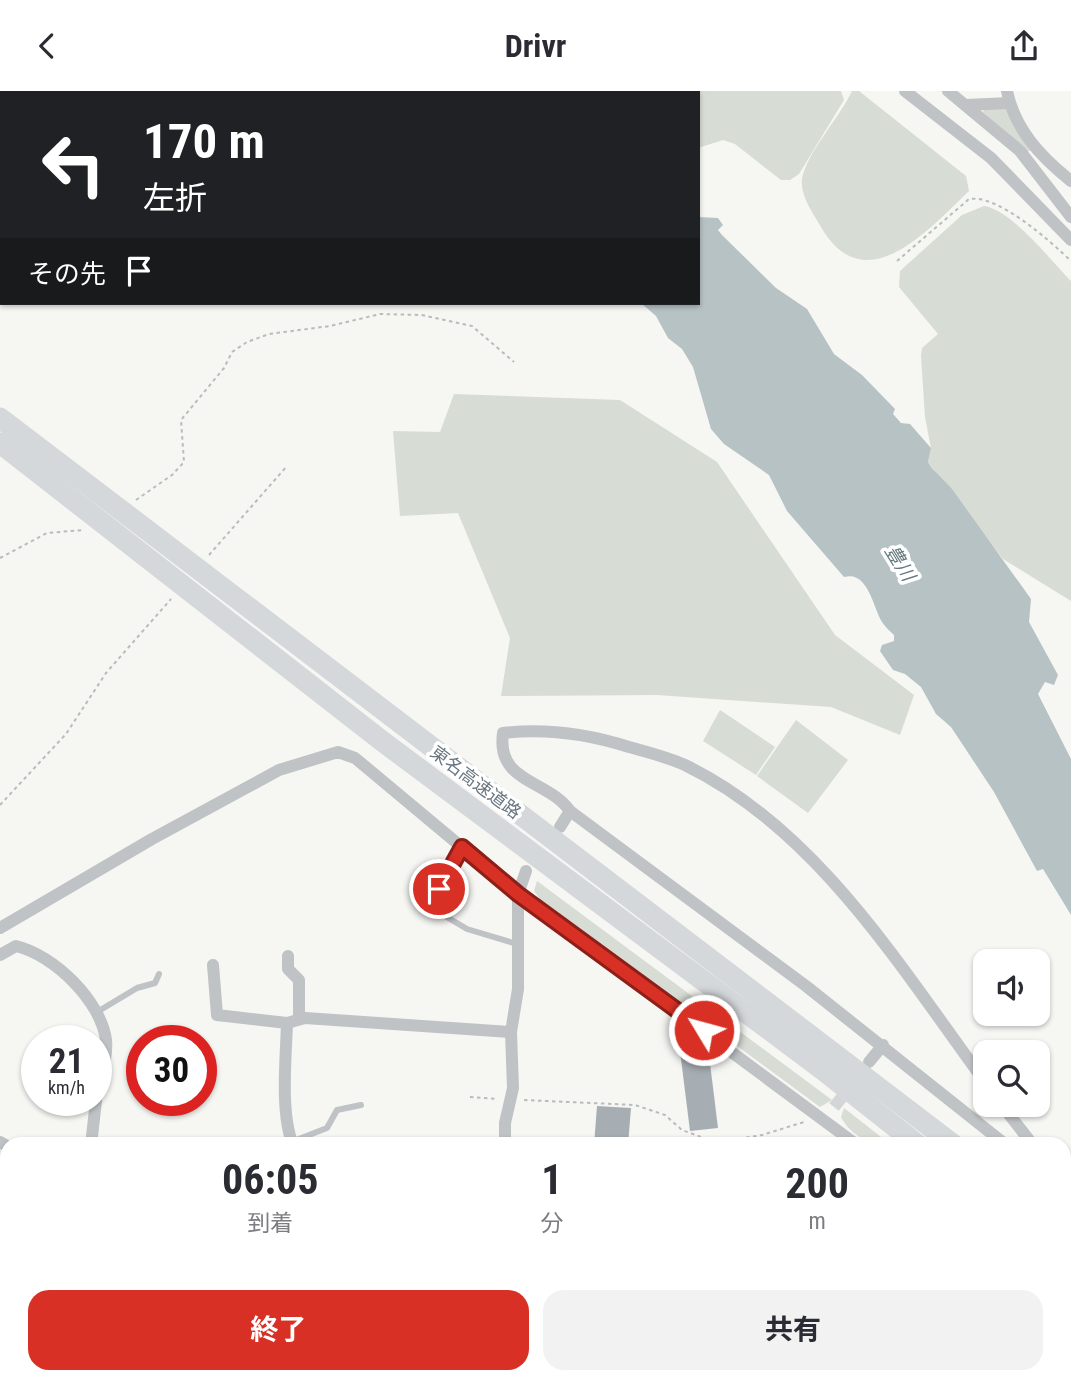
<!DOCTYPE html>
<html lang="ja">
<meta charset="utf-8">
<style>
body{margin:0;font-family:"Roboto Condensed","Noto Sans JP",sans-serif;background:#f2f2f3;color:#2b2b33;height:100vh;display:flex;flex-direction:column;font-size:26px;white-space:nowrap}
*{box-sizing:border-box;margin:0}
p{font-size:23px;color:#7c7c81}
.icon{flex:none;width:38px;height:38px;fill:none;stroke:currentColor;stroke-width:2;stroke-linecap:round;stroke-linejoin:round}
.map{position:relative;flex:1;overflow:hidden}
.side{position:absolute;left:0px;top:1046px;width:1071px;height:247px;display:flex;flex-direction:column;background:#fff;border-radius:21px 21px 0 0;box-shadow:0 2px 5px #0004}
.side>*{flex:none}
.guide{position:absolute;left:0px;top:0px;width:700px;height:214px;box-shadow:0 2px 5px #0004;background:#202124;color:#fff;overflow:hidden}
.buttons{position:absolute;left:973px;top:858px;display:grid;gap:14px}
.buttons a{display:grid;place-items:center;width:77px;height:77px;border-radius:14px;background:#fff;box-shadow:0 2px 5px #0004;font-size:35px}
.speed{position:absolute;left:21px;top:934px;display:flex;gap:14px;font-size:35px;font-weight:700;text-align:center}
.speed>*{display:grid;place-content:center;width:91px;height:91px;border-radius:50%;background:#fff;box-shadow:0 2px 5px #0004;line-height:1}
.speed small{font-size:18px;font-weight:400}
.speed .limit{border:10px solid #d22;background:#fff;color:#111}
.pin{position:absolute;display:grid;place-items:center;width:60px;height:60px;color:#fff;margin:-30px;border:4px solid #fff;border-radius:50%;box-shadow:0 2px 7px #0007}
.me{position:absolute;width:77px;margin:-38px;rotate:307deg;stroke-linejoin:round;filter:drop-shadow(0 0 5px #0008)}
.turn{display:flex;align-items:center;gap:24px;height:147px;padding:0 28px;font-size:32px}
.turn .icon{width:91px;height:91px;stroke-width:2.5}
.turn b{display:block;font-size:49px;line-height:60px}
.then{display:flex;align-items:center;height:66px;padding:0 28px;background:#0003;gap:14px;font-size:26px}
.eta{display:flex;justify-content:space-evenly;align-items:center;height:119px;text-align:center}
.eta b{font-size:42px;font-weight:700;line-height:49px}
.button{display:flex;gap:14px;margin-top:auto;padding:14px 28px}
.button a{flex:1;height:80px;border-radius:21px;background:#d93025;color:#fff;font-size:28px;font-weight:700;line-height:80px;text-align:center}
.button a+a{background:#f2f2f3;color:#2b2b33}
header{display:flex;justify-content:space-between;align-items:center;height:91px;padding:0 28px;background:#fff;font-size:32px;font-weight:700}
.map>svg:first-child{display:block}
.green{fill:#d7dcd4}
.water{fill:#b7c2c5}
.building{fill:#a7aeb3}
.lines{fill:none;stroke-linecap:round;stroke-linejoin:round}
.street-tunnel{stroke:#d2d6d6;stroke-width:12;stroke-dasharray:12 6;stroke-linecap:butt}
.path{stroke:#b9bcbe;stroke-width:2;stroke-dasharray:3.5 3.5;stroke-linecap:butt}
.lane{stroke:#bfc3c6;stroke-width:6}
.street{stroke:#bfc3c6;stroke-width:12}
.secondary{stroke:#d5d8db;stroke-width:16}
.highway{stroke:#d5d8db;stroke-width:21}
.route-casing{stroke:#8d1f18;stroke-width:18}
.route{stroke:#d93025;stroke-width:12}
.labels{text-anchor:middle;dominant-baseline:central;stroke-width:7;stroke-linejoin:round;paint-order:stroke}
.street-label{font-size:18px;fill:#687681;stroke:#fff}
.water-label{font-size:19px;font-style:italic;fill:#63777d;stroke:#fff}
</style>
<header><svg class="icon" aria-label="back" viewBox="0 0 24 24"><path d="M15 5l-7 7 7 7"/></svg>Drivr<svg class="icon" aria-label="share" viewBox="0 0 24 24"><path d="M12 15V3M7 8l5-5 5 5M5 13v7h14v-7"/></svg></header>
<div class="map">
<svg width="1071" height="1293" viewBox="0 0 1071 1293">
<rect width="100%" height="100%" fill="#f6f6f3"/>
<g class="green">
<path d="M 699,0 L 841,0 L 844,9 L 799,83 L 790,89 L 781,89 L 735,53 L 723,49 L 698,57 Z"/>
<path d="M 852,0 L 859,0 L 966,85 L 969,100 C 929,138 865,212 821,136 C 813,122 800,105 802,88 C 807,61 840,26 852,0 Z"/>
<path d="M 1005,17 L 1009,20 L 1032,59 L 1027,61 L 983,21 L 984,18 Z"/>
<path d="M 984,115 C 1012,119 1051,170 1071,190 L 1071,510 L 1003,468 L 928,371 L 931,357 L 925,326 L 921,265 L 922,257 L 938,243 L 899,196 L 900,180 L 962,124 Z"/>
<path d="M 454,303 L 620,309 L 717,371 L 835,544 L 914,604 L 900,644 L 831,616 L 657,604 L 501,605 L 510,547 L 458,422 L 400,425 L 393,340 L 440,341 Z"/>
<path d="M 720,619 L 775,656 L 756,684 L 703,650 Z"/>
<path d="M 796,629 L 848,669 L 808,722 L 757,685 Z"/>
<path d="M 537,790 L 832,1009 L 820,1016 L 542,811 L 534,800 Z"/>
<path d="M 844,1017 L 890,1053 C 870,1054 851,1045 841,1026 Z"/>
</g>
<g class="water">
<path d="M 114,0 L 261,0 L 263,2 L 111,2 Z"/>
<path d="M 280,0 L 442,0 L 442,2 L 277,2 Z"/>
<path d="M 698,126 L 718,127 L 723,134 L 718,139 L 722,144 L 776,197 L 807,218 L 834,263 L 862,284 L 895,318 L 893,323 L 901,332 L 910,333 L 931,357 L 928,371 L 932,377 L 952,398 L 1031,508 L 1029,531 L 1058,584 L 1054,594 L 1045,591 L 1038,603 L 1071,668 L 1071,824 L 1043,778 L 1037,780 L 994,701 L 951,636 L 936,623 L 921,596 L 905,583 L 893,579 L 880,560 L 882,554 L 894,550 L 894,544 C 890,540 885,536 882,531 C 873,516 868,479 844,486 L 787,420 L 769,384 L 724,353 L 711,338 L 693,276 L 682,258 L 668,247 L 656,225 L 641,212 L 698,212 Z"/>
</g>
<g class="building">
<path d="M 708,956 L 718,1037 L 690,1040 L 680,960 Z"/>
<path d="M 597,1015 L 631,1017 L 628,1054 L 594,1054 Z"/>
</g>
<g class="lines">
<path class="street-tunnel" d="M 834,1016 L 850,996"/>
<g class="path">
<path d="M 897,170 L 969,108 C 998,103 1050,150 1071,170"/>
<path d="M 136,409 L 172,384 L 184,371 L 181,329 L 224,277 L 232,261 L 247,251 L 269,243 L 330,235 L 380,223 L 422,224 L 472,235 L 514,271"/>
<path d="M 209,464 L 287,375"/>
<path d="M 0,467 L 47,442 L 83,439"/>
<path d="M 0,714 L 66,643 L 106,582 L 171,508"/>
<path d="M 470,1006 L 497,1008"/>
<path d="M 524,1009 L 635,1014 L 665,1024 L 682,1039 L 704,1047 L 737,1048 L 762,1044 L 804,1031"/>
<path d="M 1064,1265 L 1071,1265"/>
<path d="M 914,1286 L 914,1293"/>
</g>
<g class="lane">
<path d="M 461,757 L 439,798 L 435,819 L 467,838 L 517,853"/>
<path d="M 97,921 L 137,897 L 155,892 L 159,883"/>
<path d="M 291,1051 L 327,1037 L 337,1019 L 361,1014"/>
</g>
<g class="street">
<path d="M 905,0 L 991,67 L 1071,149"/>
<path d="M 948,0 L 1020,60 L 1071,126"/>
<path d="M 1007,0 C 1015,39 1041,66 1071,90"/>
<path d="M 966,14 L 1009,12"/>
<path d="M 560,736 L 570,720"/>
<path d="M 0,837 L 152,748 L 279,679 L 338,661 L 355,667 L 518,803 L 857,1054"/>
<path d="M 0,864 L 16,855 C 54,864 101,910 106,949 C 108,968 99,988 96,1008"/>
<path d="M 288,865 L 288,878 L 299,889 L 299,927"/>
<path d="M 213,874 L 217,924 L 287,932 L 305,927 L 511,941"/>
<path d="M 287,932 C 286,967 280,1022 293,1054"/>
<path d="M 869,971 L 883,954"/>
<path d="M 985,991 C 901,877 817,738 685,674 C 667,666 647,661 629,656 C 588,643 546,637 503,642 C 496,692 547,688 570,720 L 806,895 L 1006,1054"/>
<path d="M 1001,1013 L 1033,1054"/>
<path d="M 0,1051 L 7,1055"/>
<path d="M 91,1054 L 96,1010"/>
<path d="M 505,1054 L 505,1032 L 513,997 L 511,941 L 518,898 L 518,803 L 526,780"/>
<path d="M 1064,1091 L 1071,1100"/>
<path d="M 1064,1219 L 1071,1225"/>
<path d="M 140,1286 L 143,1293"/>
<path d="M 490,1286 L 490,1293"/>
<path d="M 219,1293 L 219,1286"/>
</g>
<g class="secondary">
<path d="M 0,1226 L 7,1231"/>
<path d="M 82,1286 L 91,1293"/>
</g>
<g class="highway">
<path d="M 0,327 L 954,1054"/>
<path d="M 0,352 L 382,650 L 823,979 L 918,1054"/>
<path d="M 1064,1142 L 1071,1147"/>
<path d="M 1064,1170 L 1071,1176"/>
</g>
</g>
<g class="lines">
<defs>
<path id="route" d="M 439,798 L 462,756 L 518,803 L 704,939"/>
</defs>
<use href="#route" class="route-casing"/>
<use href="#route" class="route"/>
</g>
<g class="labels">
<g class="street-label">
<text transform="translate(476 691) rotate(37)">東名高速道路</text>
</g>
<g class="water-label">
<text transform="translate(900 472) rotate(58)">豊川</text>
</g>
</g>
</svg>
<div class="buttons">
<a><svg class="icon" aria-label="sound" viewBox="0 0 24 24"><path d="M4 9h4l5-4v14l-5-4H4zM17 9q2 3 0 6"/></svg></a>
<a><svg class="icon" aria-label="search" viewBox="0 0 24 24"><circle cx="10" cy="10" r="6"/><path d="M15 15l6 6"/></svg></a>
</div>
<div class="speed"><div>21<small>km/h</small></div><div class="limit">30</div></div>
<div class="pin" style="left:439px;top:798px;background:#d93025"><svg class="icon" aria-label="arrive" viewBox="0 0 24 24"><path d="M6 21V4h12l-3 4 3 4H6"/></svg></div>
<svg class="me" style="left:704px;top:939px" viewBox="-20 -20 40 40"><circle r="17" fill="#d93025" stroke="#fff" stroke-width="3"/><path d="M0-11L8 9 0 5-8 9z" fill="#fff"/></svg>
<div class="guide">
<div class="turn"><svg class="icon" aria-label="left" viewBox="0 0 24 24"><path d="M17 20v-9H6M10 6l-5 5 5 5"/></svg><div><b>170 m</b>左折</div></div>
<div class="then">その先<svg class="icon" aria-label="arrive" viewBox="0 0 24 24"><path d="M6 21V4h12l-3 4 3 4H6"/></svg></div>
</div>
<section class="side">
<div class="eta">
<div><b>06:05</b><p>到着</p></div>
<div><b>1</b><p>分</p></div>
<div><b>200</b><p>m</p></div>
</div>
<div class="button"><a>終了</a><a>共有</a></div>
</section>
</div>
